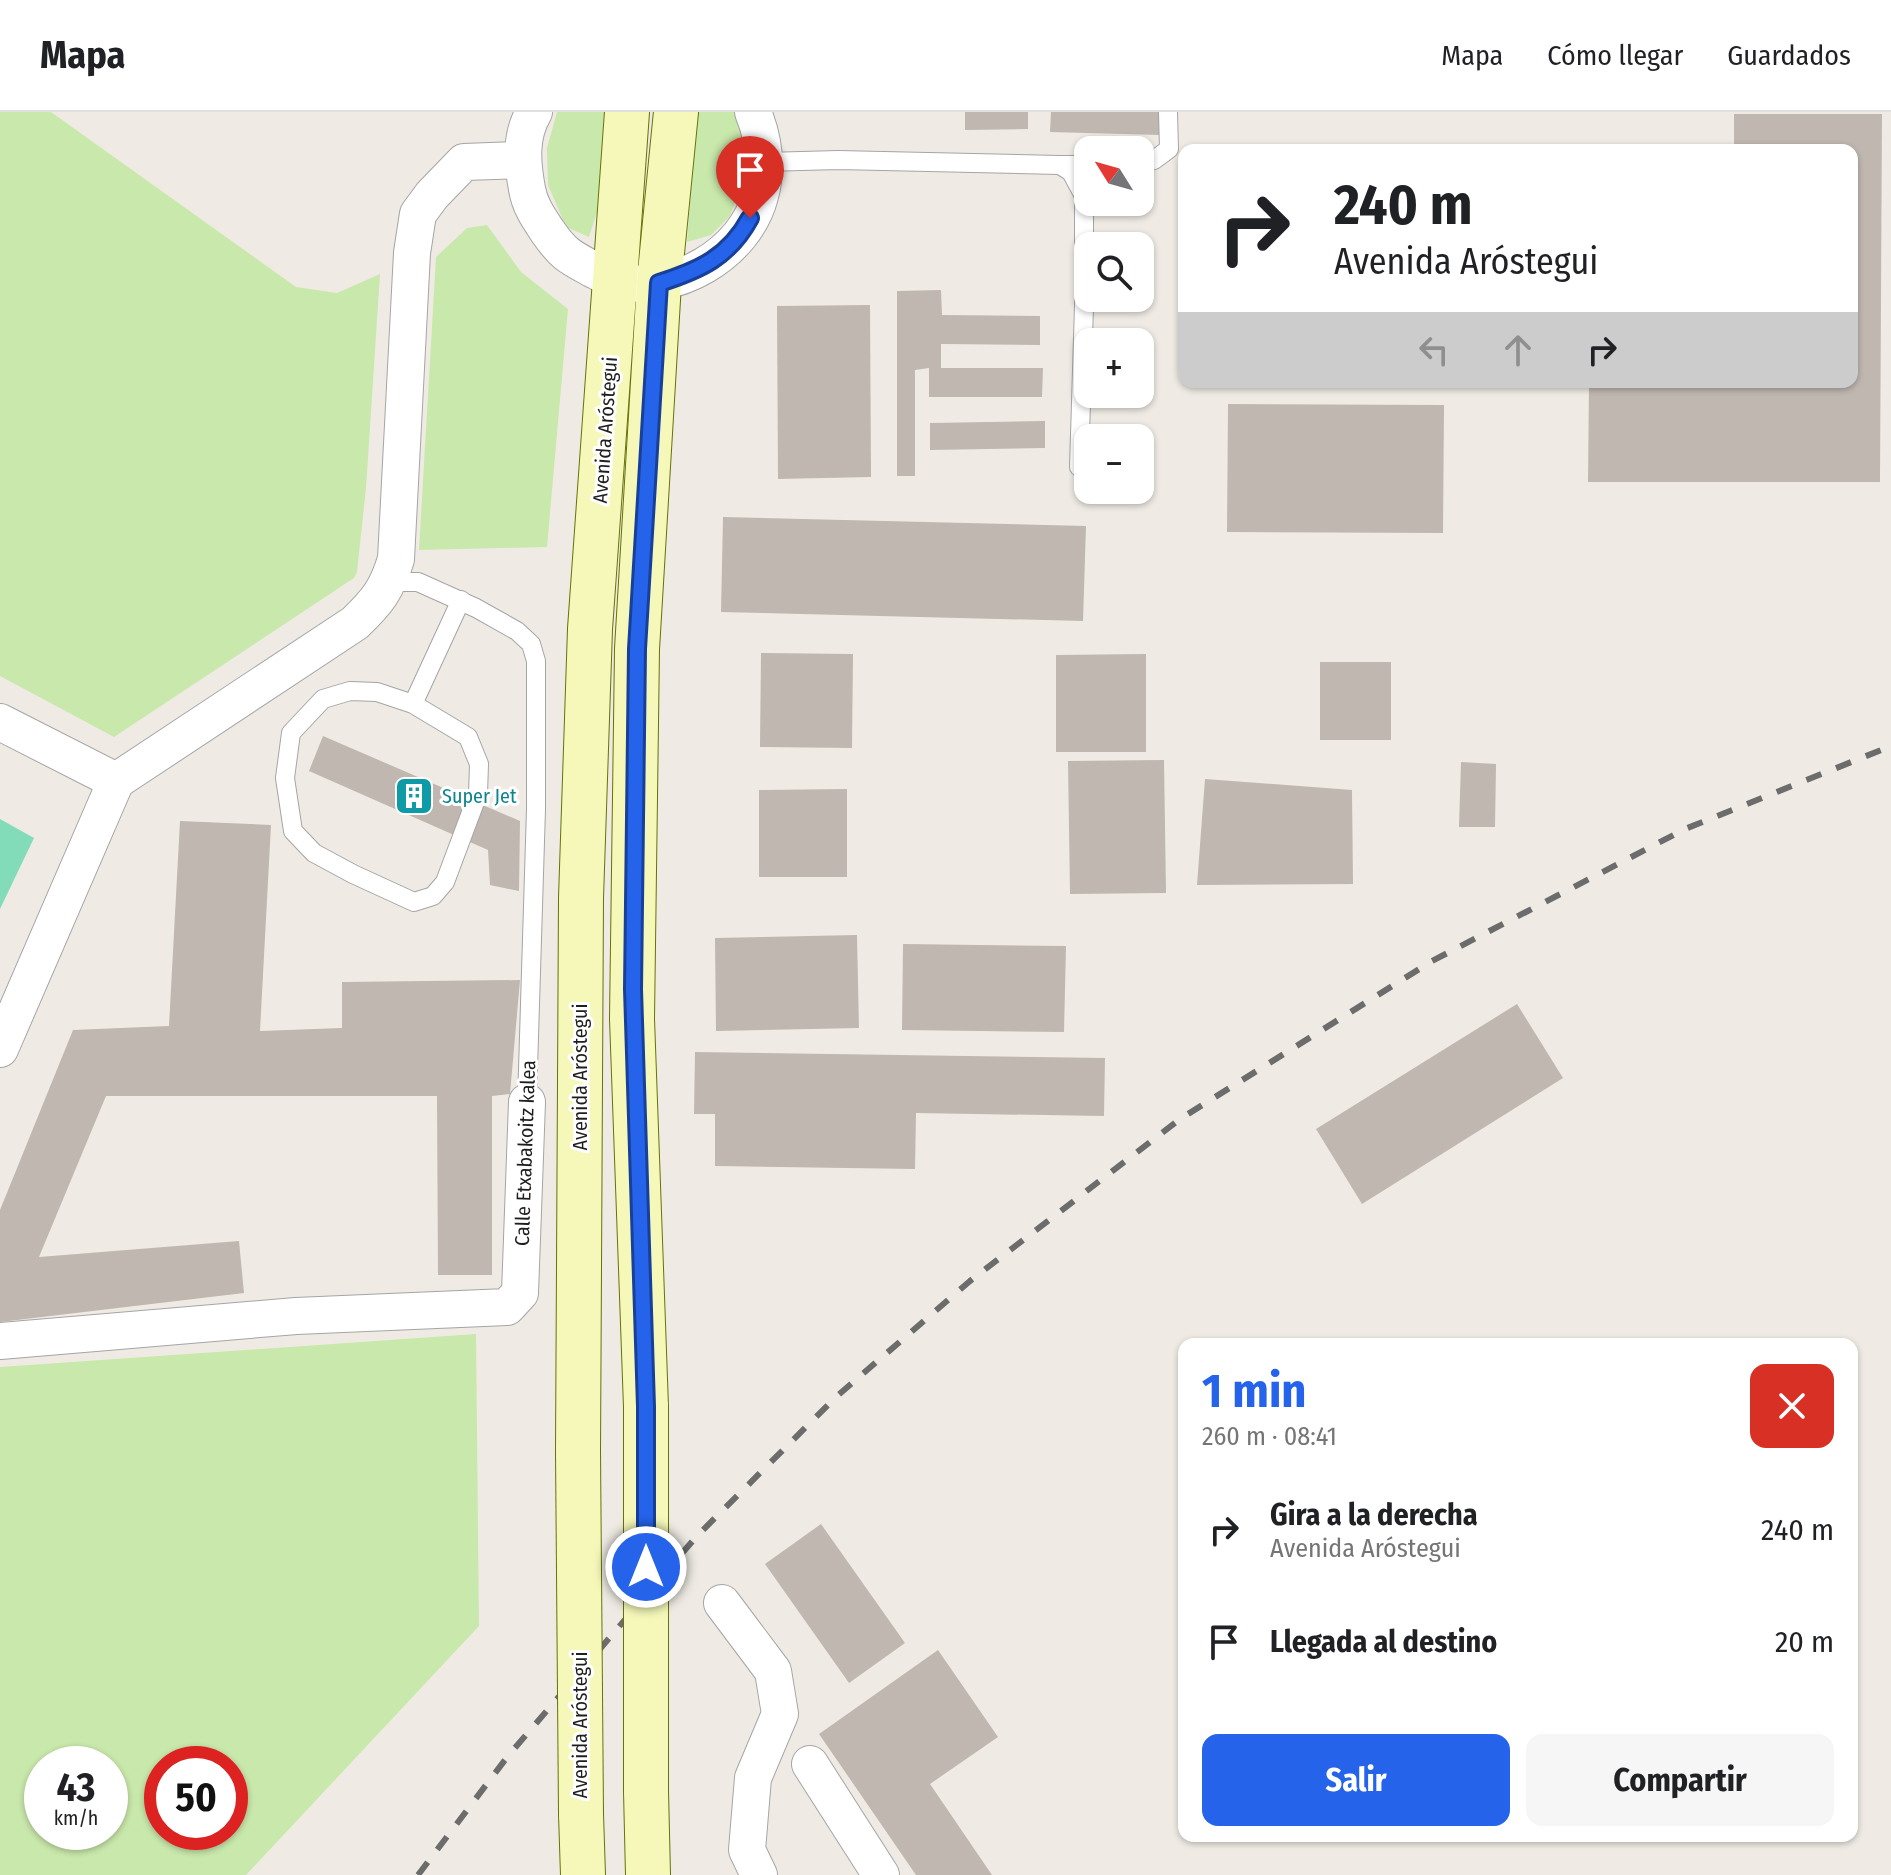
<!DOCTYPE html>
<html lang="es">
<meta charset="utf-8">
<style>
body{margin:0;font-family:"Fira Sans Condensed",sans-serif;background:#f6f6f6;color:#202124;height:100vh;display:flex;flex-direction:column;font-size:30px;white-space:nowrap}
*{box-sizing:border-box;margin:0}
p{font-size:26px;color:#757577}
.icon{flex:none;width:44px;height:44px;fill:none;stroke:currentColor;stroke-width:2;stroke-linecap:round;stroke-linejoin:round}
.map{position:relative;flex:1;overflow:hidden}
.drawer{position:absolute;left:1178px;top:1226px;width:680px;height:504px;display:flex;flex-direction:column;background:#fff;border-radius:16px;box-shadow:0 2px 6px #0004}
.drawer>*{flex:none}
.top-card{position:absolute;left:1178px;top:32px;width:680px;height:244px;border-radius:16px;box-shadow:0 2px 6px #0004;background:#fff;color:#202124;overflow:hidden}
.needle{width:52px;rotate:307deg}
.fabs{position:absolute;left:1074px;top:24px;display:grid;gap:16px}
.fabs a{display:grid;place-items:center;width:80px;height:80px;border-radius:16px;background:#fff;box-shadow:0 2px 6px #0004;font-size:40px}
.speed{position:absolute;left:24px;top:1634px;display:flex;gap:16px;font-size:40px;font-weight:700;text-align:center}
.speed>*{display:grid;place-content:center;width:104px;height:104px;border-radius:50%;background:#fff;box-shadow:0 2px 6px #0004;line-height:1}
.speed small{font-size:20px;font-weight:400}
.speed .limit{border:12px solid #d22;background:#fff;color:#111}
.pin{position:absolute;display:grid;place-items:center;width:68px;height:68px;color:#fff;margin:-82px -34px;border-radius:50% 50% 50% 0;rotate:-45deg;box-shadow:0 0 8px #0007}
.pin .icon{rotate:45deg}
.me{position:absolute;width:88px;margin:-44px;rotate:0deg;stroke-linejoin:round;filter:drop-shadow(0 0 6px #0008)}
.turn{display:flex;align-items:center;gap:28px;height:168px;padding:0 24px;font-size:36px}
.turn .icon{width:104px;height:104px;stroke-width:2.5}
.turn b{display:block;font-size:56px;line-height:68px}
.lanes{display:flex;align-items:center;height:76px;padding:0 24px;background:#0003;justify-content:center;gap:40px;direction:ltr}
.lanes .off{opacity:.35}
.round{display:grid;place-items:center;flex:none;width:84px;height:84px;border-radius:16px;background:#f6f6f6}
.headline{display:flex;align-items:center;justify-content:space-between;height:136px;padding:0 24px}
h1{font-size:48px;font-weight:700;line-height:60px;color:#2563eb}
.action{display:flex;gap:16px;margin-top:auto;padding:16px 24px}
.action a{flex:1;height:92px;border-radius:16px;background:#2563eb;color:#fff;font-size:32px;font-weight:700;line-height:92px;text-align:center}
.action a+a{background:#f6f6f6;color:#202124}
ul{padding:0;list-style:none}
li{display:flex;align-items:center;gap:24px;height:112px;padding:0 24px}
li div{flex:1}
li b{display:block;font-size:30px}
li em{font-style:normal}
header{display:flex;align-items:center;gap:48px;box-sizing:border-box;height:112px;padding:0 40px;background:#fff;border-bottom:2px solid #e0e0e0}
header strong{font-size:38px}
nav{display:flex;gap:44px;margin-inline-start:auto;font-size:28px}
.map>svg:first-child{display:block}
.grass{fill:#c9e8ab;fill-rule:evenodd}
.pitch{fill:#83dcb9}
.building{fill:#bfb7b0}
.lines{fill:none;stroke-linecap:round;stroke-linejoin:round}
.service-casing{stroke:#a5a5a5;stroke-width:20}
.minor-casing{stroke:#a5a5a5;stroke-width:38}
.secondary-casing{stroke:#677207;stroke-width:46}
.service{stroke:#fff;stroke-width:18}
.minor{stroke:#fff;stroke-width:36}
.secondary{stroke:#f5f8b9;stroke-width:44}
.rail{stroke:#6c6c6c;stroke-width:6;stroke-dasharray:16 16;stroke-linecap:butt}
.secondary-bridge-casing{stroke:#677207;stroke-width:46;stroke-linecap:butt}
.secondary-bridge{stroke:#f5f8b9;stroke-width:44}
.route-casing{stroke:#184099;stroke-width:20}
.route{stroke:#2563eb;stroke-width:14}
.labels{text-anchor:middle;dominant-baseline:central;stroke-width:6;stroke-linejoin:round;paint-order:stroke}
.street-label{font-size:20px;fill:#1e1e1e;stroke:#fff}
.culture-label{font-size:20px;fill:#0d838f;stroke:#fff;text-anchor:start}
</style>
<header>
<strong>Mapa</strong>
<nav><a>Mapa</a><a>Cómo llegar</a><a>Guardados</a></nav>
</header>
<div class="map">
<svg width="1891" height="1763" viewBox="0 0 1891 1763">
<rect width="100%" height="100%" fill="#efebe4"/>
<g class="grass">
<path d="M 0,0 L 51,0 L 296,175 L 337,181 L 380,162 L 366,376 L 357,460 L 354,466 L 114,625 L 0,564 Z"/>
<path d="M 557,0 L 607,0 L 597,100 L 589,125 L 566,115 L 548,73 L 547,36 Z"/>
<path d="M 697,0 L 734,0 L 742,15 L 748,55 L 730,104 L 711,123 L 687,130 Z"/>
<path d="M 487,113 L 521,160 L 568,197 L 547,435 L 419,438 L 436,145 L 467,116 Z"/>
<path d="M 476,1222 L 479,1514 L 246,1763 L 0,1763 L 0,1255 ZM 42,1652 L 110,1652 L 110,1720 L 42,1720 ZM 162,1652 L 230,1652 L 230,1720 L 162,1720 Z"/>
</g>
<path class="pitch" d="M 0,707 L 34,726 L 0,797 Z"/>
<g class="building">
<path d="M 965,0 L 1028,0 L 1028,17 L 965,18 Z"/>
<path d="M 1051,0 L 1161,0 L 1160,23 L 1050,20 Z"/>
<path d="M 1734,2 L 1882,2 L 1880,370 L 1588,370 L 1589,270 L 1852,270 L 1852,38 L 1734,38 Z"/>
<path d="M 941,178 L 942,203 L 1040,204 L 1040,233 L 941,232 L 941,256 L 1043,256 L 1042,285 L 929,285 L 929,256 L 915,258 L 915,364 L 897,364 L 897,179 Z"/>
<path d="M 870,193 L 871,365 L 778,367 L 777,194 Z"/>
<path d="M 1228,292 L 1444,293 L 1443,421 L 1227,420 Z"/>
<path d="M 1045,309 L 1045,336 L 930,338 L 930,311 Z"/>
<path d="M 723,405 L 1086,414 L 1083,509 L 721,500 Z"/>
<path d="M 761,541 L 853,542 L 852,636 L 760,635 Z"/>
<path d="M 1146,542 L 1146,640 L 1056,640 L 1056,543 Z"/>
<rect x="1320" y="550" width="71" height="78"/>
<path d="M 323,624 L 520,709 L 519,779 L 490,773 L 488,738 L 309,659 Z"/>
<path d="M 1164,648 L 1166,781 L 1070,782 L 1068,649 Z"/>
<path d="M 1461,650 L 1496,652 L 1495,715 L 1459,715 Z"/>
<path d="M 1205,667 L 1352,678 L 1353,772 L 1197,773 Z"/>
<path d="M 847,677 L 847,765 L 759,765 L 759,678 Z"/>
<path d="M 180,709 L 271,713 L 260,919 L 342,916 L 342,870 L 520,868 L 510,982 L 492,984 L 492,1163 L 438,1163 L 437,984 L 106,984 L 39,1145 L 239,1129 L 244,1181 L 0,1210 L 0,1098 L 73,918 L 169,914 Z"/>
<path d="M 857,823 L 859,916 L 716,919 L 715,826 Z"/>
<path d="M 903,832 L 1066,834 L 1064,920 L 902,918 Z"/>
<path d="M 1517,892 L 1563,966 L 1362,1092 L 1316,1017 Z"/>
<path d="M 695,940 L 1105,946 L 1104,1004 L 916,1001 L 915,1057 L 715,1054 L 715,1002 L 694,1002 Z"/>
<path d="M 821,1412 L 905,1531 L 849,1571 L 765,1452 Z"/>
<path d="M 938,1538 L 998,1625 L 930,1672 L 992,1763 L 916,1763 L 819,1622 Z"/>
</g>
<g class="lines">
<defs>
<g id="service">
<path d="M 765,50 L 838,48 L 1060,53 L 1071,60 L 1084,84 L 1084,194 L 1079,355"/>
<path d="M 1140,52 L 1154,48 L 1169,37 L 1168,0"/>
<path d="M 1060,53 L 1088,53"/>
<path d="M 389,470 L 418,470 L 476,496 L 517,519 L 531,532 L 536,549 L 536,697 L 527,990"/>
<path d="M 413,592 L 468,625 L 479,652 L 478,682 L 445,770 L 433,784 L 414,790 L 353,762 L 314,741 L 293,719 L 285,666 L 291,621 L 323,587 L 350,579 L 377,580 L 413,592 L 461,488"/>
</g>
<g id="minor">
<path d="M 534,0 C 520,24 522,50 527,77 C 530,94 538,105 548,120 C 564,143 570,145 594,158 C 601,161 609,167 616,169 C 674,183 745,142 760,84 C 768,55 764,27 753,0"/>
<path d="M 0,610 L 116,669"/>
<path d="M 116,669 L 355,511 C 378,489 387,477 396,447 L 412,141 L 418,102 L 432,83 L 464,50 L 521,48"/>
<path d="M 0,937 L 116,669"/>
<path d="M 0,1229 L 296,1204 L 507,1195 L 520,1181 L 527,990"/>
<path d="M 722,1491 L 773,1559 L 780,1602 L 753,1666 L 747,1738 L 759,1763"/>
<path d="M 810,1652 L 881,1763"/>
</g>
<g id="secondary">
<path d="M 646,1295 L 632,907 L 637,537 L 659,171 L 676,0"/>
<path d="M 578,1339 L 581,786 L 590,517 L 627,0"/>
<path d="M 646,1679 L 648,1763"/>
<path d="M 581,1702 L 583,1763"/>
</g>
</defs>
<use href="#service" class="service-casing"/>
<use href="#minor" class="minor-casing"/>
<use href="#secondary" class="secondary-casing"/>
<use href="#service" class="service"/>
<use href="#minor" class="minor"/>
<use href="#secondary" class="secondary"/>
<path class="rail" d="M 418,1763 L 508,1644 L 696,1425 L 836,1285 L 970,1169 L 1180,1007 L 1432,849 L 1685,717 L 1891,634"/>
<defs>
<g id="secondary-bridge">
<path d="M 578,1339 L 581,1702"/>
<path d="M 646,1679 L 646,1295"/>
</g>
</defs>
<use href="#secondary-bridge" class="secondary-bridge-casing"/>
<use href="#secondary-bridge" class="secondary-bridge"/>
</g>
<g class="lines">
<defs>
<path id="route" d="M 646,1455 L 646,1295 L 633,877 L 637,537 L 659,171 C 700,158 729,145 750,106"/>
</defs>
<use href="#route" class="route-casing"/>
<use href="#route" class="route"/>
</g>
<defs>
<symbol id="building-square" viewBox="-11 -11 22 22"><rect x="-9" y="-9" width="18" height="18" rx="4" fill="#0f9aa8" stroke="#fff"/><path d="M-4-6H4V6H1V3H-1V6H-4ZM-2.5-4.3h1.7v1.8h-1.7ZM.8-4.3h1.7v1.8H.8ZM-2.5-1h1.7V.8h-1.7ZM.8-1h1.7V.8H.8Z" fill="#fff"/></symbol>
</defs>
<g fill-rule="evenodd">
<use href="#building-square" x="392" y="662" width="44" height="44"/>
</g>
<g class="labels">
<g class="street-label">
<text transform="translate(605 318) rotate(-86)">Avenida Aróstegui</text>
<text transform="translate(580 965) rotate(-90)">Avenida Aróstegui</text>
<text transform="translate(525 1041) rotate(-88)">Calle Etxabakoitz kalea</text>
<text transform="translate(580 1613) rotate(-90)">Avenida Aróstegui</text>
</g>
<g class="culture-label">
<text x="442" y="684">Super Jet</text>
</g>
</g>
</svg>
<div class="fabs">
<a><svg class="needle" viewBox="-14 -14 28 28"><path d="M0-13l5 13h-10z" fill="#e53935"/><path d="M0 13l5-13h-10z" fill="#757577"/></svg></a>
<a><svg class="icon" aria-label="search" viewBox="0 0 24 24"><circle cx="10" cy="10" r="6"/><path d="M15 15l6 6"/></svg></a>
<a>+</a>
<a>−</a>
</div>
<div class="speed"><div>43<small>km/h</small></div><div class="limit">50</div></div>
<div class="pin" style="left:750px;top:106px;background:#d93025"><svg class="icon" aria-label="arrive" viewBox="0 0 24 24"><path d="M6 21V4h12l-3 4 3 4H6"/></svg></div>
<svg class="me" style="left:646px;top:1455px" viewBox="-20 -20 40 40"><circle r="17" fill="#2563eb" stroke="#fff" stroke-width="3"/><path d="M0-11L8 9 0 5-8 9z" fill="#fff"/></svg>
<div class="top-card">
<div class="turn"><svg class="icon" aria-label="right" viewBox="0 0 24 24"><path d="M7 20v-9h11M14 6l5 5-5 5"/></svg><div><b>240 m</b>Avenida Aróstegui</div></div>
<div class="lanes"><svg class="icon off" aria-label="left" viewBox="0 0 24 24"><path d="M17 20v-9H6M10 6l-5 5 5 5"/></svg><svg class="icon off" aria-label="ahead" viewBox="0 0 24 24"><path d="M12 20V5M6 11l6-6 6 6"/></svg><svg class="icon" aria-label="right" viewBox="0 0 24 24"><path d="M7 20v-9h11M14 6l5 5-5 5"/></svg></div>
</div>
<section class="drawer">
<div class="headline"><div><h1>1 min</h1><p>260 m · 08:41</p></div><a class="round" style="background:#d93025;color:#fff"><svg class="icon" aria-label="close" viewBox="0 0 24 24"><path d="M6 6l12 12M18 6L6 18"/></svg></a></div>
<ul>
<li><svg class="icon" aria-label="right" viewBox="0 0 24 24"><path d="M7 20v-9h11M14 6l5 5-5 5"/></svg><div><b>Gira a la derecha</b><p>Avenida Aróstegui</p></div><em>240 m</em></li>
<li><svg class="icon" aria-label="arrive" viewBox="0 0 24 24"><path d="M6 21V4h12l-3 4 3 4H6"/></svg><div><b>Llegada al destino</b></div><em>20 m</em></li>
</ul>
<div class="action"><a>Salir</a><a>Compartir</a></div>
</section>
</div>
